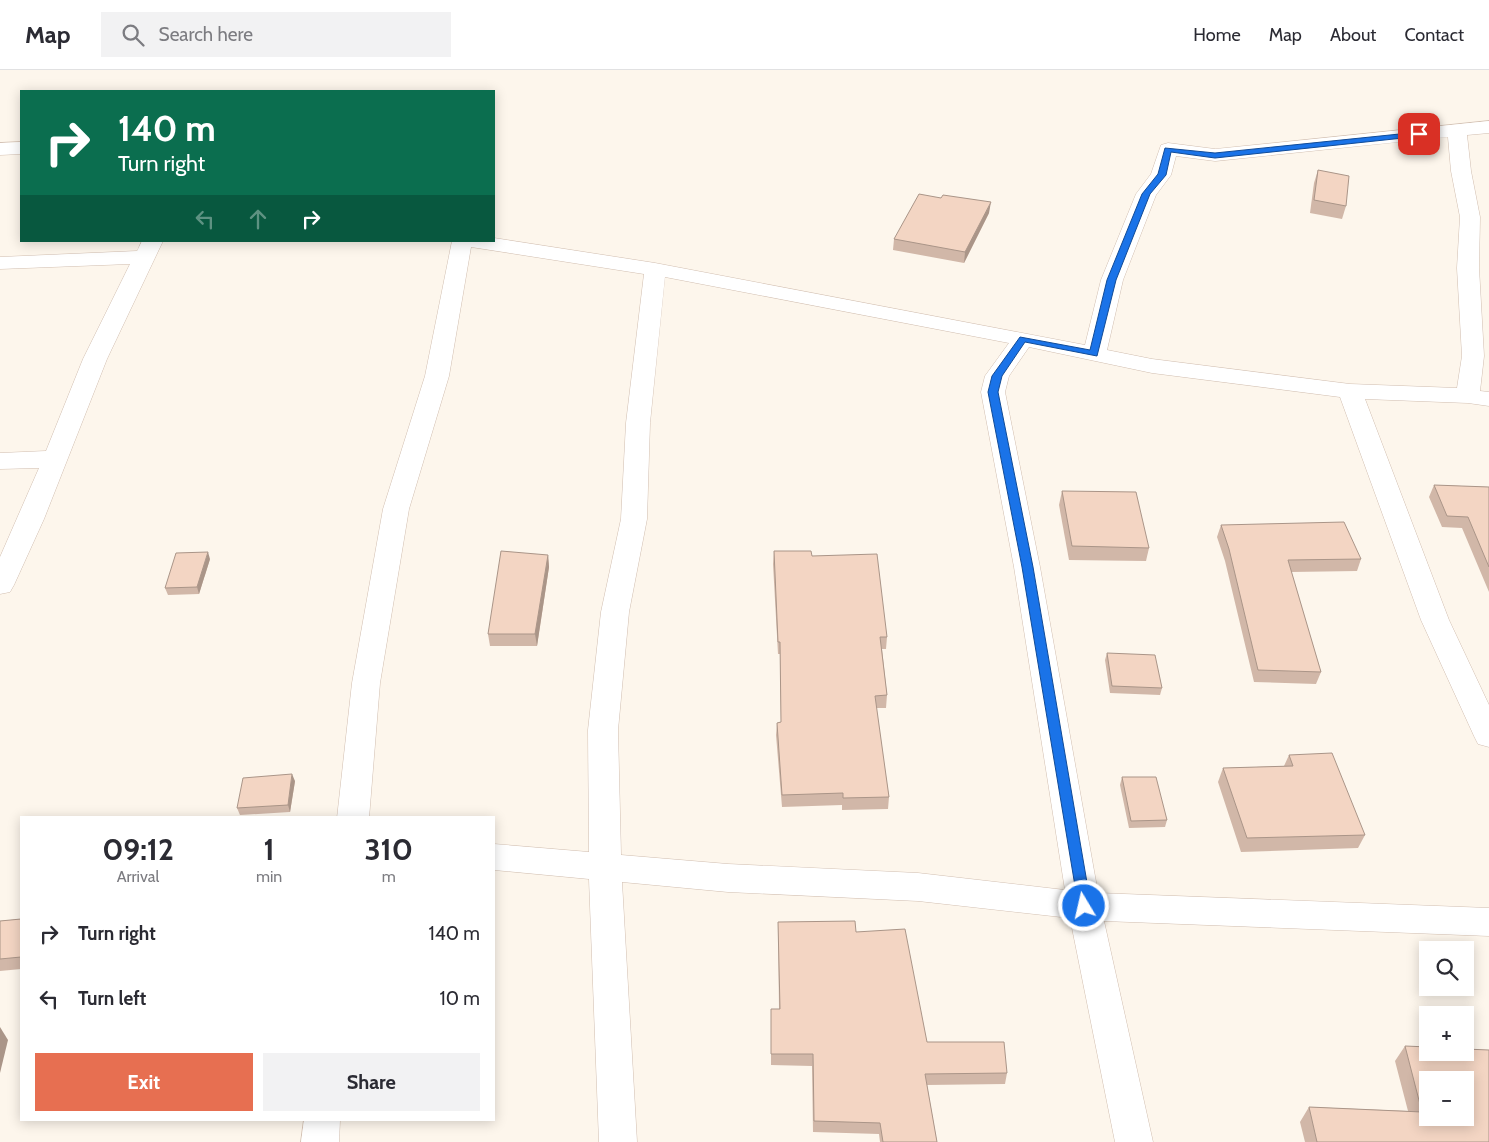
<!DOCTYPE html>
<meta charset="utf-8">
<style>
body{margin:0;font-family:Cabin,sans-serif;background:#f2f2f3;color:#2b2b33;height:100vh;display:flex;flex-direction:column;font-size:19px;white-space:nowrap}
*{box-sizing:border-box;margin:0}
p{font-size:16px;color:#7c7c81}
.icon{flex:none;width:28px;height:28px;fill:none;stroke:currentColor;stroke-width:2;stroke-linecap:round;stroke-linejoin:round}
.map{position:relative;flex:1;overflow:hidden}
.drawer{position:absolute;left:20px;top:746px;width:475px;height:305px;display:flex;flex-direction:column;background:#fff;border-radius:0px;box-shadow:0 2px 12px #0003}
.drawer>*{flex:none}
.top-card{position:absolute;left:20px;top:20px;width:475px;height:152px;border-radius:0px;box-shadow:0 2px 12px #0003;background:#0b6e4f;color:#fff;overflow:hidden}
.buttons{position:absolute;left:1419px;top:871px;display:grid;gap:10px}
.buttons a{display:grid;place-items:center;width:55px;height:55px;border-radius:0px;background:#fff;box-shadow:0 2px 12px #0003;font-size:25px}
.pin{position:absolute;display:grid;place-items:center;width:42px;height:42px;color:#fff;margin:-21px;border-radius:10px;box-shadow:0 2px 8px #0006}
.me{position:absolute;width:55px;margin:-28px;rotate:351deg;stroke-linejoin:round;filter:drop-shadow(0 0 4px #0008)}
.turn{display:flex;align-items:center;gap:18px;height:105px;padding:0 15px;font-size:22px}
.turn .icon{width:65px;height:65px;stroke-width:2.5}
.turn b{display:block;font-size:35px;line-height:42px}
.lanes{display:flex;align-items:center;height:48px;padding:0 15px;background:#0003;justify-content:center;gap:25px;direction:ltr}
.lanes .off{opacity:.35}
.eta{display:flex;justify-content:space-evenly;align-items:center;height:85px;text-align:center}
.eta b{font-size:30px;font-weight:700;line-height:35px}
.button{display:flex;gap:10px;margin-top:auto;padding:10px 15px}
.button a{flex:1;height:58px;border-radius:0px;background:#e76f51;color:#fff;font-size:20px;font-weight:700;line-height:58px;text-align:center}
.button a+a{background:#f2f2f3;color:#2b2b33}
ul{padding:0;list-style:none}
li{display:flex;align-items:center;gap:15px;height:65px;padding:0 15px}
li div{flex:1}
li b{display:block;font-size:19px}
li em{font-style:normal}
header{display:flex;align-items:center;gap:30px;box-sizing:border-box;height:70px;padding:0 25px;background:#fff;border-bottom:1px solid #e1e1e2}
header strong{font-size:24px}
nav{display:flex;gap:28px;margin-inline-start:auto;font-size:18px}
.search{width:350px;height:45px;background:#f2f2f3;display:flex;align-items:center;gap:12px;box-sizing:border-box;padding:0 18px;border-radius:0px;color:#7c7c81;font-size:19px}
.map>svg:first-child{display:block}
.lines{fill:none;stroke-linecap:round;stroke-linejoin:round}
.minor-casing{stroke:#d1beb0;stroke-width:1}
.minor{fill:#fff;fill-rule:evenodd}
.wall{fill:#d1b7a8}
.shaded-wall{fill:#aa9588}
.building{fill:#f3d5c3;stroke:#aa9588;fill-rule:evenodd}
.route{fill:#1a73e8;stroke:#114b97}
</style>
<header>
<strong>Map</strong>
<div class="search"><svg class="icon" aria-label="search" viewBox="0 0 24 24"><circle cx="10" cy="10" r="6"/><path d="M15 15l6 6"/></svg>Search here</div>
<nav><a>Home</a><a>Map</a><a>About</a><a>Contact</a></nav>
</header>
<div class="map">
<svg width="1489" height="1072" viewBox="0 0 1489 1072">
<rect width="100%" height="100%" fill="#fdf6ec"/>
<g class="lines">
<defs>
<g id="minor">
<path d="M 1489,51 L 1489,63 L 1467,65 L 1471,101 L 1480,147 L 1479,198 L 1484,286 L 1480,321 L 1489,322 L 1489,336 L 1468,333 L 1365,329 L 1449,550 L 1489,635 L 1489,677 L 1478,674 L 1474,666 L 1421,550 L 1340,327 L 1152,303 L 1029,277 L 1009,306 L 1005,322 L 1040,497 L 1098,823 L 1489,838 L 1489,866 L 1104,851 L 1153,1072 L 1115,1072 L 1070,848 L 918,831 L 728,822 L 622,812 L 637,1072 L 599,1072 L 589,809 L 494,800 L 494,774 L 589,782 L 588,660 L 601,542 L 621,449 L 626,353 L 644,204 L 471,177 L 449,306 L 409,439 L 380,613 L 369,748 L 337,748 L 352,613 L 383,439 L 425,306 L 452,171 L 494,171 L 494,168 L 655,193 L 1085,275 L 1101,210 L 1136,124 L 1151,104 L 1161,75 L 1168,73 L 1215,79 ZM 1448,67 L 1451,101 L 1460,147 L 1457,198 L 1462,286 L 1457,318 L 1350,314 L 1152,289 L 1107,280 L 1123,210 L 1156,125 L 1171,105 L 1176,86 L 1215,91 ZM 665,207 L 1009,273 L 985,306 L 981,322 L 1014,497 L 1065,820 L 918,803 L 728,794 L 621,785 L 618,660 L 629,542 L 647,449 L 650,353 Z"/>
<path d="M 21,72 L 21,84 L 0,85 L 0,73 Z"/>
<path d="M 142,171 L 163,171 L 107,289 L 44,449 L 14,515 L 10,522 L 0,524 L 0,487 L 39,398 L 0,399 L 0,383 L 46,381 L 83,289 L 130,194 L 0,199 L 0,187 L 137,181 Z"/>
<path d="M 304,1050 L 340,1050 L 339,1072 L 301,1072 Z"/>
</g>
</defs>
<use href="#minor" class="minor-casing"/>
<use href="#minor" class="minor"/>
</g>
<g class="wall">
<path d="M 1318,100 L 1346,136 L 1342,149 L 1310,143 L 1314,113 Z"/>
<path d="M 989,143 L 964,193 L 893,180 L 894,169 Z"/>
<path d="M 1434,415 L 1489,417 L 1489,522 L 1462,458 L 1442,457 L 1429,427 Z"/>
<path d="M 1062,421 L 1149,478 L 1146,491 L 1069,490 L 1059,435 Z"/>
<path d="M 1221,455 L 1361,489 L 1357,501 L 1291,502 L 1321,602 L 1316,614 L 1254,612 L 1225,491 L 1217,467 Z"/>
<path d="M 774,481 L 812,486 L 887,567 L 886,579 L 882,579 L 887,625 L 886,638 L 876,638 L 889,727 L 888,739 L 842,740 L 842,735 L 782,737 L 776,665 L 777,653 L 781,652 L 780,584 L 778,584 L 773,494 Z"/>
<path d="M 548,485 L 549,497 L 537,576 L 490,576 L 488,564 Z"/>
<path d="M 210,489 L 199,524 L 168,525 L 165,518 Z"/>
<path d="M 1107,583 L 1162,618 L 1160,625 L 1110,623 L 1105,590 Z"/>
<path d="M 1289,685 L 1365,765 L 1358,778 L 1241,782 L 1218,712 L 1223,698 L 1284,696 Z"/>
<path d="M 1122,707 L 1167,750 L 1165,757 L 1129,758 L 1120,715 Z"/>
<path d="M 295,711 L 290,742 L 240,745 L 237,738 Z"/>
<path d="M 21,849 L 21,899 L 0,901 L 0,851 Z"/>
<path d="M 778,852 L 856,862 L 927,972 L 1007,1003 L 1005,1014 L 927,1015 L 937,1072 L 880,1072 L 879,1064 L 813,1062 L 812,996 L 771,995 L 771,939 L 779,939 Z"/>
<path d="M 1405,976 L 1489,1072 L 1305,1072 L 1300,1052 L 1309,1037 L 1408,1041 L 1395,991 Z"/>
</g>
<g class="shaded-wall">
<path d="M 991,132 L 989,143 L 964,193 L 965,182 Z"/>
<path d="M 208,482 L 210,489 L 199,524 L 197,517 Z"/>
<path d="M 548,485 L 549,497 L 537,576 L 535,564 Z"/>
<path d="M 292,704 L 295,711 L 290,742 L 288,735 Z"/>
<path d="M 0,957 L 8,970 L 0,1003 Z"/>
</g>
<g class="building">
<path d="M 1318,100 L 1349,106 L 1346,136 L 1314,130 Z"/>
<path d="M 919,124 L 941,128 L 943,125 L 991,132 L 965,182 L 894,169 Z"/>
<path d="M 1434,415 L 1489,417 L 1489,497 L 1468,447 L 1447,446 Z"/>
<path d="M 1062,421 L 1136,422 L 1149,478 L 1072,476 Z"/>
<path d="M 1344,452 L 1361,489 L 1288,490 L 1321,602 L 1258,600 L 1229,479 L 1221,455 Z"/>
<path d="M 501,481 L 548,485 L 535,564 L 488,564 Z"/>
<path d="M 774,481 L 811,481 L 812,486 L 877,484 L 887,567 L 880,567 L 887,625 L 875,626 L 889,727 L 843,728 L 843,723 L 782,725 L 777,653 L 781,652 L 780,572 L 778,572 Z"/>
<path d="M 208,482 L 197,517 L 165,518 L 176,483 Z"/>
<path d="M 1107,583 L 1155,585 L 1162,618 L 1112,616 Z"/>
<path d="M 1332,683 L 1365,765 L 1247,768 L 1223,698 L 1293,696 L 1289,685 Z"/>
<path d="M 292,704 L 288,735 L 237,738 L 243,708 Z"/>
<path d="M 1122,707 L 1156,707 L 1167,750 L 1131,751 Z"/>
<path d="M 21,849 L 21,887 L 0,889 L 0,851 Z"/>
<path d="M 855,851 L 856,862 L 905,859 L 927,972 L 1004,972 L 1007,1003 L 925,1004 L 937,1072 L 883,1072 L 880,1053 L 814,1051 L 813,984 L 771,984 L 771,939 L 780,939 L 778,852 Z"/>
<path d="M 1405,976 L 1428,977 L 1428,982 L 1465,982 L 1465,979 L 1489,980 L 1489,1072 L 1317,1072 L 1309,1037 L 1422,1042 ZM 1428,1010 L 1465,1010 L 1465,1048 L 1428,1048 Z"/>
</g>
<path class="route" d="M 1419,62 L 1422,63 L 1422,66 L 1215,88 L 1171,82 L 1166,105 L 1150,124 L 1116,210 L 1097,286 L 1025,272 L 1002,306 L 998,322 L 1033,497 L 1091,836 L 1089,840 L 1084,842 L 1079,840 L 1022,497 L 988,322 L 992,306 L 1020,267 L 1090,280 L 1107,210 L 1142,124 L 1158,104 L 1165,78 L 1215,83 Z"/>
</svg>
<div class="buttons">
<a><svg class="icon" aria-label="search" viewBox="0 0 24 24"><circle cx="10" cy="10" r="6"/><path d="M15 15l6 6"/></svg></a>
<a>+</a>
<a>−</a>
</div>
<div class="pin" style="left:1419px;top:64px;background:#d93025"><svg class="icon" aria-label="arrive" viewBox="0 0 24 24"><path d="M6 21V4h12l-3 4 3 4H6"/></svg></div>
<svg class="me" style="left:1084px;top:836px" viewBox="-20 -20 40 40"><circle r="17" fill="#1a73e8" stroke="#fff" stroke-width="3"/><path d="M0-11L8 9 0 5-8 9z" fill="#fff"/></svg>
<div class="top-card">
<div class="turn"><svg class="icon" aria-label="right" viewBox="0 0 24 24"><path d="M7 20v-9h11M14 6l5 5-5 5"/></svg><div><b>140 m</b>Turn right</div></div>
<div class="lanes"><svg class="icon off" aria-label="left" viewBox="0 0 24 24"><path d="M17 20v-9H6M10 6l-5 5 5 5"/></svg><svg class="icon off" aria-label="ahead" viewBox="0 0 24 24"><path d="M12 20V5M6 11l6-6 6 6"/></svg><svg class="icon" aria-label="right" viewBox="0 0 24 24"><path d="M7 20v-9h11M14 6l5 5-5 5"/></svg></div>
</div>
<section class="drawer">
<div class="eta">
<div><b>09:12</b><p>Arrival</p></div>
<div><b>1</b><p>min</p></div>
<div><b>310</b><p>m</p></div>
</div>
<ul>
<li><svg class="icon" aria-label="right" viewBox="0 0 24 24"><path d="M7 20v-9h11M14 6l5 5-5 5"/></svg><div><b>Turn right</b></div><em>140 m</em></li>
<li><svg class="icon" aria-label="left" viewBox="0 0 24 24"><path d="M17 20v-9H6M10 6l-5 5 5 5"/></svg><div><b>Turn left</b></div><em>10 m</em></li>
</ul>
<div class="button"><a>Exit</a><a>Share</a></div>
</section>
</div>
